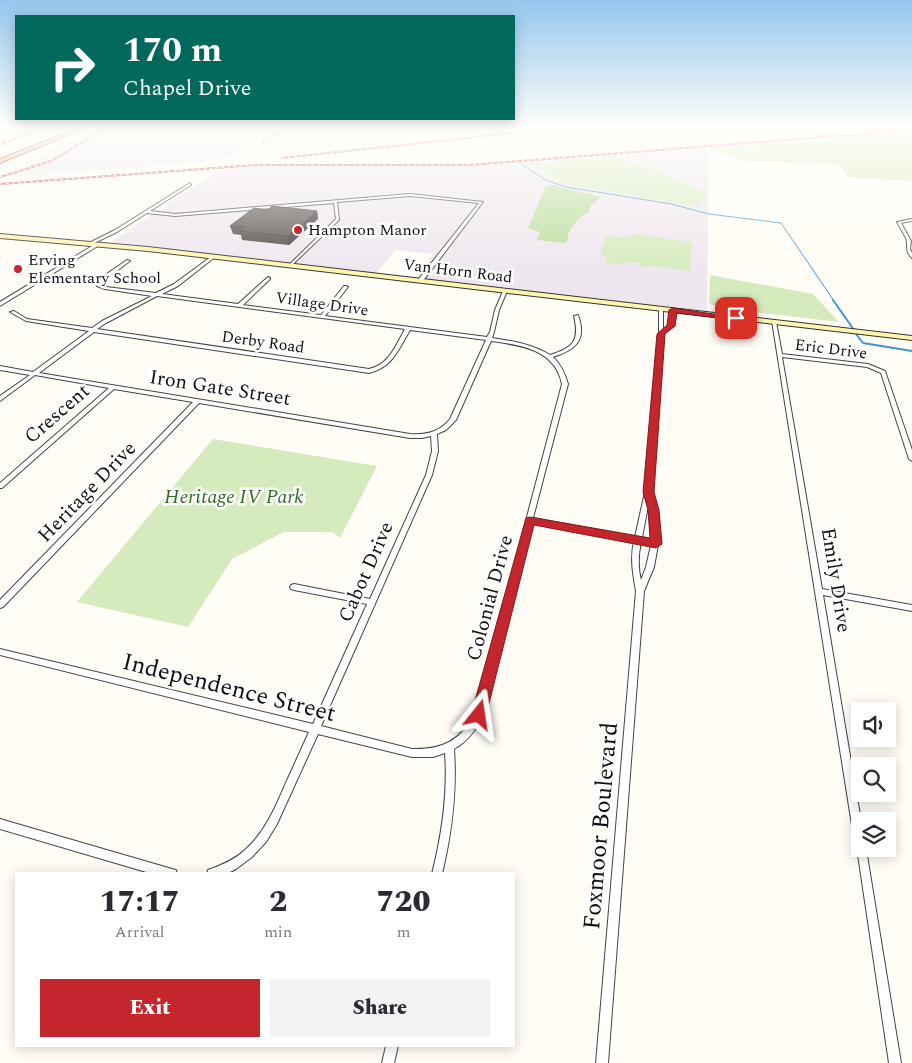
<!DOCTYPE html>
<style>
body{margin:0;font-family:Spectral,serif;background:#f2f2f3;color:#2b2b33;height:100vh;display:flex;flex-direction:column;font-size:19px;white-space:nowrap}
*{box-sizing:border-box;margin:0}
p{font-size:16px;color:#7c7c81}
.icon{flex:none;width:28px;height:28px;fill:none;stroke:currentColor;stroke-width:2;stroke-linecap:round;stroke-linejoin:round}
.map{position:relative;flex:1;overflow:hidden}
.panel{position:absolute;left:15px;top:872px;width:500px;height:175px;display:flex;flex-direction:column;background:#fff;border-radius:0px;box-shadow:0 2px 12px #0003}
.panel>*{flex:none}
.top-card{position:absolute;left:15px;top:15px;width:500px;height:105px;border-radius:0px;box-shadow:0 2px 12px #0003;background:#00695c;color:#fff;overflow:hidden}
.buttons{position:absolute;left:851px;top:702px;display:grid;gap:10px}
.buttons a{display:grid;place-items:center;width:45px;height:45px;border-radius:0px;background:#fff;box-shadow:0 2px 12px #0003;font-size:25px}
.pin{position:absolute;display:grid;place-items:center;width:42px;height:42px;color:#fff;margin:-21px;border-radius:10px;box-shadow:0 2px 8px #0006}
.me{position:absolute;width:55px;margin:-28px;rotate:15deg;stroke-linejoin:round;filter:drop-shadow(0 0 4px #0008)}
.turn{display:flex;align-items:center;gap:18px;height:105px;padding:0 25px;font-size:22px}
.turn .icon{width:65px;height:65px;stroke-width:2.5}
.turn b{display:block;font-size:35px;line-height:42px}
.eta{display:flex;justify-content:space-evenly;align-items:center;height:85px;text-align:center}
.eta b{font-size:30px;font-weight:800;line-height:35px}
.action{display:flex;gap:10px;margin-top:auto;padding:10px 25px}
.action a{flex:1;height:58px;border-radius:0px;background:#c4262e;color:#fff;font-size:20px;font-weight:800;line-height:58px;text-align:center}
.action a+a{background:#f2f2f3;color:#2b2b33}
.map>svg:first-child{display:block}
.industrial{fill:#eee6ef}
.green{fill:#d5ebbd}
.forest{fill:#b9dc9c}
.lines{fill:none;stroke-linecap:round;stroke-linejoin:round}
.stream-far1{stroke:#3f96cf;stroke-width:1}
.stream{stroke:#3f96cf;stroke-width:2}
.minor-casing{stroke:#444;stroke-width:2}
.tertiary-casing{stroke:#444;stroke-width:2}
.secondary-casing{stroke:#333;stroke-width:2}
.motorway-casing{stroke:#222;stroke-width:2}
.minor{fill:#fff;fill-rule:evenodd}
.tertiary{fill:#fff;fill-rule:evenodd}
.secondary{fill:#fff6b0;fill-rule:evenodd}
.motorway{fill:#f5a25d;fill-rule:evenodd}
.rail-casing{stroke:#c4262e;stroke-width:2}
.rail{stroke:#fff;stroke-width:1;stroke-dasharray:3;stroke-linecap:butt}
.wall{fill:#4d4742}
.shaded-wall{fill:#3f3936}
.building{fill:#5a524d;stroke:#3f3936}
.route{fill:#c4262e;stroke:#7f191e}
.poi-dot{fill:#c4262e;stroke:#fff;stroke-width:2}
.labels{text-anchor:middle;dominant-baseline:central;stroke-width:5;stroke-linejoin:round;paint-order:stroke}
.far-poi-label{font-size:16px;fill:#111;stroke:#fff;text-anchor:start}
.far-street-label{font-size:16px;fill:#111;stroke:#fff}
.street-label{font-size:20px;fill:#111;stroke:#fff}
.park-label{font-size:20px;font-style:italic;fill:#2f6b1f;stroke:#fff}
.near-street-label{font-size:24px;fill:#111;stroke:#fff}
</style>
<div class="map">
<svg width="912" height="1063" viewBox="0 0 912 1063">
<rect width="100%" height="100%" fill="#fffdf5"/>
<g class="industrial">
<path d="M 0,128 L 50,128 L 0,147 Z"/>
<path d="M 99,128 L 277,128 L 222,161 L 20,176 L 49,150 Z"/>
<path d="M 709,148 L 707,311 L 417,278 L 433,254 L 395,250 L 376,274 L 111,242 L 220,169 L 471,167 Z"/>
</g>
<g class="green">
<path d="M 912,133 L 912,181 L 848,177 L 840,166 L 832,164 L 743,161 L 741,159 L 710,151 L 710,148 Z"/>
<path d="M 615,157 L 652,169 L 705,193 L 699,206 L 690,205 L 575,186 L 554,179 L 529,163 Z"/>
<path d="M 632,234 L 692,242 L 690,271 L 656,266 L 640,267 L 640,263 L 626,262 L 625,265 L 606,263 L 607,257 L 600,254 L 606,236 L 627,238 Z"/>
<path d="M 710,275 L 813,294 L 839,322 L 729,309 L 709,304 Z"/>
<path d="M 213,439 L 377,466 L 340,538 L 332,532 L 284,532 L 232,559 L 188,627 L 77,602 Z"/>
</g>
<path class="forest" d="M 552,185 L 601,197 L 590,206 L 589,212 C 580,215 566,231 568,240 L 564,243 L 537,240 L 540,232 L 528,228 L 544,190 L 546,186 Z"/>
<g class="lines">
<g class="stream-far1">
<path d="M 500,133 L 507,128"/>
<path d="M 519,163 L 546,180 L 566,187 L 671,204 L 709,214 L 781,223 L 834,301"/>
</g>
<g class="stream">
<path d="M 833,300 L 854,330"/>
<path d="M 856,334 L 863,343 L 912,351"/>
</g>
<defs>
<g id="minor">
<path d="M 284,128 L 286,128 L 264,142 L 262,141 Z"/>
<path d="M 190,183 L 191,185 L 150,211 L 175,214 L 410,194 L 483,202 L 422,282 L 420,282 L 418,281 L 418,280 L 479,203 L 410,196 L 337,202 L 339,220 L 291,266 L 289,265 L 290,264 L 336,219 L 334,203 L 175,216 L 147,213 L 117,232 L 92,244 L 89,243 L 115,230 Z"/>
<path d="M 912,219 L 912,221 L 901,223 L 911,241 L 910,249 L 912,253 L 912,258 C 904,250 909,247 906,238 C 903,233 900,227 897,222 Z"/>
<path d="M 212,256 L 215,257 L 178,286 L 162,294 L 238,304 L 268,277 L 270,278 L 270,279 L 243,305 L 321,315 L 344,286 L 346,286 L 348,287 L 325,316 L 487,337 L 490,332 L 495,310 L 503,291 L 505,290 L 507,291 L 499,310 L 494,332 L 492,338 C 512,341 532,344 550,355 C 573,348 580,341 574,316 L 578,315 C 587,340 576,350 553,357 C 561,365 565,373 568,384 L 533,518 L 635,537 L 645,492 L 659,334 L 659,309 L 661,308 L 663,309 L 663,330 L 669,325 L 671,310 L 673,309 L 675,310 L 673,326 L 663,334 L 651,492 L 657,518 L 658,541 L 659,543 L 658,545 L 654,567 L 644,591 L 608,1063 L 596,1063 L 636,591 C 633,575 630,558 634,541 L 532,523 L 483,715 C 476,730 468,741 454,749 C 457,792 452,832 442,874 L 432,874 C 442,834 448,794 445,753 L 433,757 L 412,757 L 318,734 L 277,824 L 266,842 L 252,857 L 236,869 L 226,874 L 207,874 L 208,870 C 222,865 234,860 245,850 C 265,832 275,808 285,785 C 293,767 301,750 309,732 L 0,655 L 0,649 L 313,724 L 367,604 L 294,590 L 291,589 L 290,587 L 291,585 L 294,584 L 370,599 L 426,475 L 432,451 L 431,436 L 422,438 L 410,438 L 199,403 L 3,607 L 0,608 L 0,600 L 193,402 L 114,389 L 2,488 L 0,488 L 0,483 L 109,388 L 35,375 L 0,401 L 0,396 L 30,375 L 0,370 L 0,366 L 33,372 L 89,331 L 26,321 L 10,312 L 14,311 L 27,319 L 92,328 L 102,321 L 152,296 L 105,289 L 97,286 L 98,280 L 127,260 L 130,261 L 102,282 L 101,284 L 106,287 L 156,293 L 174,284 ZM 157,296 L 405,329 C 396,345 389,365 369,369 L 97,329 L 106,323 ZM 410,330 L 486,340 L 450,419 C 440,432 426,435 410,434 L 39,373 L 94,332 L 369,373 C 393,367 398,350 410,330 ZM 491,341 C 520,345 555,349 562,384 L 475,714 C 460,741 442,750 412,749 L 321,726 L 432,475 L 438,451 L 437,434 L 446,430 L 456,420 ZM 648,506 L 650,518 L 651,540 L 642,538 ZM 641,543 L 651,545 L 646,567 L 641,580 C 638,569 638,554 641,543 Z"/>
<path d="M 772,321 L 776,322 L 782,354 L 868,364 L 885,371 L 912,450 L 912,461 L 909,459 L 881,373 L 867,367 L 782,357 L 822,589 L 912,605 L 912,611 L 823,595 L 861,821 L 860,821 L 860,849 L 866,849 L 901,1063 L 889,1063 L 857,848 L 855,844 Z"/>
<path d="M 0,819 L 172,869 L 176,870 L 177,874 L 153,874 L 0,829 Z"/>
<path d="M 386,1046 L 398,1046 L 394,1063 L 382,1063 Z"/>
</g>
<path id="tertiary" d="M 97,243 L 101,244 L 0,306 L 0,302 Z"/>
<path id="secondary" d="M 0,234 L 148,247 L 912,336 L 912,340 L 148,251 L 0,238 Z"/>
<path id="motorway" d="M 78,128 L 85,128 L 0,163 L 0,159 Z"/>
</defs>
<use href="#minor" class="minor-casing"/>
<use href="#tertiary" class="tertiary-casing"/>
<use href="#secondary" class="secondary-casing"/>
<use href="#motorway" class="motorway-casing"/>
<use href="#minor" class="minor"/>
<use href="#tertiary" class="tertiary"/>
<use href="#secondary" class="secondary"/>
<use href="#motorway" class="motorway"/>
<defs>
<g id="rail">
<path d="M 0,144 L 45,128"/>
<path d="M 282,158 L 558,128"/>
<path d="M 0,177 L 51,161 L 103,130"/>
<path d="M 0,184 L 257,165 L 470,165 L 912,130"/>
</g>
</defs>
<use href="#rail" class="rail-casing"/>
<use href="#rail" class="rail"/>
</g>
<path class="wall" d="M 268,210 L 317,211 L 318,219 L 289,245 L 242,240 L 241,235 L 233,234 L 230,226 Z"/>
<path class="shaded-wall" d="M 317,211 L 318,219 L 289,245 L 288,236 Z"/>
<path class="building" d="M 272,206 L 317,211 L 288,236 L 240,231 L 246,227 L 230,226 L 254,208 L 268,210 Z"/>
<linearGradient id="sky" x2="0" y2="1"><stop stop-color="#95c6ee"/><stop offset="0.46" stop-color="#fffefa"/><stop offset="1" stop-color="#fffefa" stop-opacity="0"/></linearGradient>
<rect width="912" height="276" fill="url(#sky)"/>
<path class="route" d="M 673,308 L 740,318 L 736,320 L 677,313 L 675,326 L 665,334 L 654,492 L 659,510 L 662,544 L 656,548 L 534,525 L 486,715 L 484,720 L 479,722 L 474,720 L 471,715 L 526,518 L 530,517 L 650,538 L 648,510 L 643,492 L 657,334 L 667,325 L 669,310 Z"/>
<g class="poi-dot">
<circle cx="298" cy="230" r="5"/>
<circle cx="18" cy="269" r="5"/>
</g>
<g class="labels">
<g class="far-poi-label">
<text x="308" y="230">Hampton Manor</text>
<text x="28" y="260">Erving<tspan x="28" dy="18">Elementary School</tspan></text>
</g>
<g class="far-street-label">
<text transform="translate(458 271) rotate(7)">Van Horn Road</text>
<text transform="translate(322 304) rotate(8)">Village Drive</text>
<text transform="translate(263 342) rotate(8)">Derby Road</text>
<text transform="translate(831 349) rotate(7)">Eric Drive</text>
</g>
<g class="street-label">
<text transform="translate(220 388) rotate(9)">Iron Gate Street</text>
<text transform="translate(57 414) rotate(-41)">Crescent</text>
<text transform="translate(87 492) rotate(-46)">Heritage Drive</text>
<text transform="translate(366 572) rotate(-66)">Cabot Drive</text>
<text transform="translate(836 580) rotate(81)">Emily Drive</text>
<text transform="translate(490 598) rotate(-75)">Colonial Drive</text>
</g>
<g class="park-label">
<text x="234" y="497">Heritage IV Park</text>
</g>
<g class="near-street-label">
<text transform="translate(229 688) rotate(14)">Independence Street</text>
<text transform="translate(601 826) rotate(-85)">Foxmoor Boulevard</text>
</g>
</g>
</svg>
<div class="buttons">
<a><svg class="icon" aria-label="sound" viewBox="0 0 24 24"><path d="M4 9h4l5-4v14l-5-4H4zM17 9q2 3 0 6"/></svg></a>
<a><svg class="icon" aria-label="search" viewBox="0 0 24 24"><circle cx="10" cy="10" r="6"/><path d="M15 15l6 6"/></svg></a>
<a><svg class="icon" aria-label="layers" viewBox="0 0 24 24"><path d="M12 4l9 5-9 5-9-5zM3 14l9 5 9-5"/></svg></a>
</div>
<div class="pin" style="left:736px;top:318px;background:#d93025"><svg class="icon" aria-label="arrive" viewBox="0 0 24 24"><path d="M6 21V4h12l-3 4 3 4H6"/></svg></div>
<svg class="me" style="left:479px;top:715px" viewBox="-20 -20 40 40"><path d="M0-17L14 15 0 8-14 15z" fill="#c4262e" stroke="#fff" stroke-width="4"/></svg>
<div class="top-card">
<div class="turn"><svg class="icon" aria-label="right" viewBox="0 0 24 24"><path d="M7 20v-9h11M14 6l5 5-5 5"/></svg><div><b>170 m</b>Chapel Drive</div></div>
</div>
<section class="panel">
<div class="eta">
<div><b>17:17</b><p>Arrival</p></div>
<div><b>2</b><p>min</p></div>
<div><b>720</b><p>m</p></div>
</div>
<div class="action"><a>Exit</a><a>Share</a></div>
</section>
</div>
